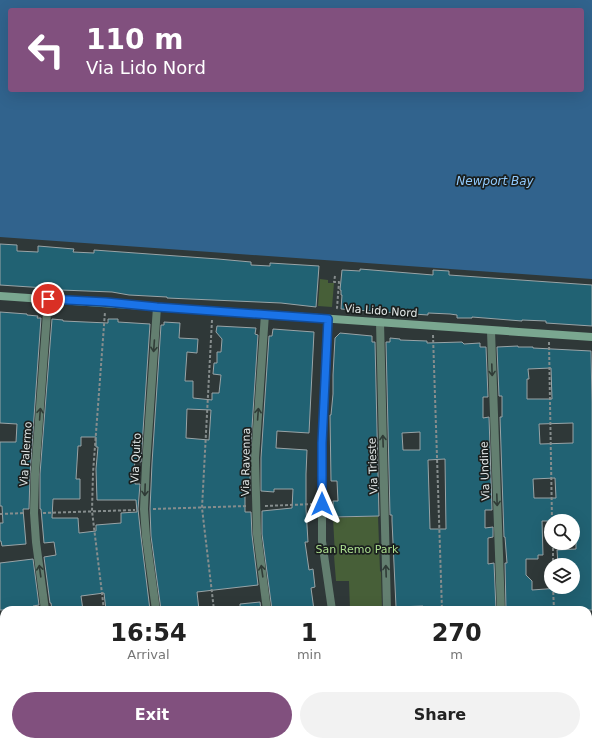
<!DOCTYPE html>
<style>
body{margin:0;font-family:"DejaVu Sans",sans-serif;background:#f2f2f2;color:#222;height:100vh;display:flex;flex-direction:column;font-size:15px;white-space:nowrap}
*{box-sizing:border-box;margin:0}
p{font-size:13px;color:#767676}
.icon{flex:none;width:22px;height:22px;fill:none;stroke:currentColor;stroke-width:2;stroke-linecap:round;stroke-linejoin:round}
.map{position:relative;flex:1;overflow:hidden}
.drawer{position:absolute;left:0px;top:606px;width:592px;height:140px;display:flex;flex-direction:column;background:#fff;border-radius:12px 12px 0 0;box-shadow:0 4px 16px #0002}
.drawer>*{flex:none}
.top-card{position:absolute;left:8px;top:8px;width:576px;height:84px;border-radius:4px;box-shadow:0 4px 16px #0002;background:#81507e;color:#fff;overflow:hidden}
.buttons{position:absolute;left:544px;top:514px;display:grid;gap:8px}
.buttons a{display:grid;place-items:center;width:36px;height:36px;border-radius:50%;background:#fff;box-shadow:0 4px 16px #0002;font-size:20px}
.pin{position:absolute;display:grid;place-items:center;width:34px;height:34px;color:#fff;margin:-17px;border:2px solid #fff;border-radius:50%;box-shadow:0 1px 4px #0007}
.me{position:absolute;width:44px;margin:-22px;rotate:0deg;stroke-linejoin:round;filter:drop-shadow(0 0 3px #0008)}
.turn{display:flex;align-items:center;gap:14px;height:84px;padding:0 12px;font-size:18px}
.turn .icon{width:52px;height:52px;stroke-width:2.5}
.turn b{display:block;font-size:28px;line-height:34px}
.eta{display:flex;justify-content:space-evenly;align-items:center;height:68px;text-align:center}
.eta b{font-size:24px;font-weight:800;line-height:28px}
.action{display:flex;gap:8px;margin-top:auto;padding:8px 12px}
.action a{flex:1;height:46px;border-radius:24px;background:#81507e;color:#fff;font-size:16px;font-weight:800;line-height:46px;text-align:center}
.action a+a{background:#f2f2f2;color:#222}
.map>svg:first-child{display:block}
.green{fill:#475f38}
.water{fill:#31638d;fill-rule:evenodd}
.building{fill:#216273;stroke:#99a4a7;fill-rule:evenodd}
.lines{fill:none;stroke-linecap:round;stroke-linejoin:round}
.path{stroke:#868d8d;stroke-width:2;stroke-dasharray:3 2;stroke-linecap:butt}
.street{stroke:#637f70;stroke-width:8}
.secondary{stroke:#7aa790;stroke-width:8}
.oneway{stroke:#303c37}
.route-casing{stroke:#114b97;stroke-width:10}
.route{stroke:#1a73e8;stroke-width:7}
.labels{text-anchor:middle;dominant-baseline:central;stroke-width:3.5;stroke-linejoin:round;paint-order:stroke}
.street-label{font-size:11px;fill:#e0e5e5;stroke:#1a1f1e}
.park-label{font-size:11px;fill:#addf90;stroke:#1a1f1e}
.water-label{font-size:12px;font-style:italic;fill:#91cafd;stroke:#1a1f1e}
</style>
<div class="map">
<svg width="592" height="746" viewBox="0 0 592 746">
<rect width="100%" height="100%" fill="#2f3838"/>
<g class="green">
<path d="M 320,279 L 328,280 L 328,283 L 334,283 L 332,307 L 318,306 Z"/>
<path d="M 378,516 L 380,571 L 381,572 L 382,610 L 350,610 L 349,581 L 336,581 L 334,556 L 335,555 L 333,518 Z"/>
</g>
<g class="water">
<path d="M 0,0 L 592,0 L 592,279 L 0,237 ZM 10,10 L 582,10 L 582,90 L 10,90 Z"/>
<path d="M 588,701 L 592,701 L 592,746 L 242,746 L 285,742 L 588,742 Z"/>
</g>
<g class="building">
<path d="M 0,244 L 17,245 L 17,251 L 38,252 L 38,246 L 74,249 L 73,252 L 94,253 L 94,250 L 218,259 L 251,262 L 251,265 L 270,266 L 270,263 L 319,266 L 316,307 L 281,303 L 167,298 L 167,297 L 129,295 L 112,292 L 61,290 L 61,289 L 0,285 Z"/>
<path d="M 360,269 L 433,275 L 433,270 L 449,271 L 449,275 L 592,285 L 592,326 L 546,323 L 546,321 L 522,320 L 522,321 L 472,317 L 472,318 L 457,318 L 457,315 L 450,314 L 428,313 L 428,315 L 341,309 L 342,295 L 341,295 L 341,290 L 340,290 L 342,270 L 360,271 Z"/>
<path d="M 0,312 L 27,314 L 27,315 L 38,316 L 37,318 L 41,318 L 30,474 L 29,509 L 23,509 L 26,544 L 2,546 L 1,541 L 0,541 L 0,523 L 3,523 L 2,506 L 0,506 L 0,442 L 16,442 L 17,424 L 0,423 Z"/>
<path d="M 52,319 L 63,320 L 63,321 L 108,323 L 108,319 L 118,319 L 118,322 L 150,324 L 141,462 L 135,461 L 133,480 L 135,480 L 135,484 L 140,484 L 138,509 L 141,537 L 150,610 L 127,610 L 127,608 L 106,610 L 104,593 L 81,596 L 83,610 L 52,610 L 51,603 L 50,603 L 44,557 L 56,555 L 54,542 L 44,543 L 41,509 L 40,509 L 40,474 ZM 81,437 L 96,437 L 96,447 L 98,447 L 96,469 L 97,500 L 136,500 L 137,512 L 121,513 L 121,523 L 96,525 L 96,531 L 79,533 L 78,518 L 52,518 L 53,499 L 80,499 L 80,479 L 76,479 L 78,446 L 81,446 Z"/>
<path d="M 164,322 L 180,323 L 179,338 L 198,339 L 197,353 L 187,352 L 185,381 L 193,381 L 193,398 L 212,400 L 212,393 L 219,393 L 221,375 L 213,374 L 214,363 L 217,363 L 217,352 L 221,352 L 222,339 L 216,332 L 217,326 L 256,328 L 255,334 L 258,335 L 250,458 L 250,491 L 245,491 L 245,512 L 251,512 L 252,535 L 258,585 L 197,592 L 199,610 L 161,610 L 151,536 L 150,509 L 152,463 L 161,325 L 164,325 ZM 187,409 L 211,410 L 209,440 L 186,438 Z"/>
<path d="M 273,329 L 314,332 L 309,433 L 277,431 L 276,448 L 307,450 L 306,474 L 306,509 L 308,542 L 305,542 L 309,570 L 313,569 L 315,587 L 311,588 L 314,610 L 272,610 L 262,534 L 262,511 L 292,508 L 293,489 L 274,489 L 274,492 L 261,491 L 261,458 L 269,336 L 272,336 Z"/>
<path d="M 340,333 L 372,336 L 372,342 L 375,342 L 379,516 L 334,517 L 333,501 L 338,501 L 337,481 L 331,481 L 330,415 L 331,415 L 333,394 L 333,375 L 335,338 Z"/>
<path d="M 390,338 L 400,339 L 400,340 L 427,341 L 427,343 L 462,342 L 464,344 L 480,343 L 480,347 L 486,347 L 488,397 L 483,397 L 483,418 L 489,417 L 492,510 L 485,510 L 485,528 L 493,527 L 493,537 L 488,538 L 488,564 L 494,563 L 496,610 L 423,610 L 423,606 L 396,607 L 392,521 L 392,515 L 390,515 L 386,342 L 390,342 ZM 420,432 L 420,450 L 403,450 L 402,433 ZM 445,459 L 446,529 L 430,529 L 428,460 Z"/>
<path d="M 518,346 L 518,347 L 533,347 L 533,348 L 591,351 L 592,403 L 592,610 L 506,610 L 505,563 L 507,563 L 505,537 L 504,537 L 500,417 L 502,417 L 502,396 L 499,396 L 497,347 ZM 551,368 L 552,399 L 527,399 L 527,379 L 529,379 L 528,369 ZM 573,423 L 573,443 L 540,444 L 539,424 ZM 555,478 L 556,498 L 534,498 L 533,479 ZM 542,521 L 573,521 L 573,532 L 576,532 L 576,549 L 557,550 L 558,565 L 573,565 L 573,587 L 532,590 L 532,581 L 526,575 L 526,559 L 538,559 L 538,555 L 543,555 Z"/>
<path d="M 33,559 L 39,605 L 33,606 L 34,610 L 0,610 L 0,563 Z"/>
<path d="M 260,602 L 261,610 L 240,610 L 240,604 Z"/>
</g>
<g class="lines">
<g class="path">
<path d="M 335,276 L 334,282 L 339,282 L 337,308 L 339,309"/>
<path d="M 212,320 L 202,508 L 214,610"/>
<path d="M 433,335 L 442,610"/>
<path d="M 549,342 L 552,521"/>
<path d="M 265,506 L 313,504"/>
<path d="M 153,509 L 247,506"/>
<path d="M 43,513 L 135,510"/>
<path d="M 0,514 L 25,513"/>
<path d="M 553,543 L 553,565"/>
<path d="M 553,587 L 554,610"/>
<path d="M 104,610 L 92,511 L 93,473 L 105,312"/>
</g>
<g class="street">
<path d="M 265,314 L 255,458 L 257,534 L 267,610"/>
<path d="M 328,319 L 322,443 L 322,541 L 332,610"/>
<path d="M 380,322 L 387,610"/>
<path d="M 491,331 L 501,610"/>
<path d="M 45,610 L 36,542 L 34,513 L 35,474 L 48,299"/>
<path d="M 156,610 L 146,537 L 144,509 L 146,465 L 157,307"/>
</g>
<g class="secondary">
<path d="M 0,296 L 592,337"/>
<path d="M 588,639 L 592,639"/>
<path d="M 0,724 L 4,724"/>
</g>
</g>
<defs><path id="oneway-shaft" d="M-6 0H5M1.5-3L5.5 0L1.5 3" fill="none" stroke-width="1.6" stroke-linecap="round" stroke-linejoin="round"/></defs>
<g class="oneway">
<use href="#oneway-shaft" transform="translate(154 346) rotate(94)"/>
<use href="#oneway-shaft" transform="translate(492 370) rotate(88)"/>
<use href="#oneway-shaft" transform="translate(40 414) rotate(-86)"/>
<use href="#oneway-shaft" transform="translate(258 414) rotate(-86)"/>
<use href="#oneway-shaft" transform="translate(383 441) rotate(-92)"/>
<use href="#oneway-shaft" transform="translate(145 490) rotate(92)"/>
<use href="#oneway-shaft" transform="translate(497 500) rotate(88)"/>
<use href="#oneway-shaft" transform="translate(40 571) rotate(-98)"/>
<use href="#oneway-shaft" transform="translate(262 571) rotate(-98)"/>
<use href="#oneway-shaft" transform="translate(386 571) rotate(-92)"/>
</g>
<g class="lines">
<defs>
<path id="route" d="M 48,299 L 106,302 L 157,307 L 328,319 L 322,443 L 322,504"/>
</defs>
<use href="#route" class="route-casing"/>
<use href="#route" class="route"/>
</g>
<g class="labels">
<g class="street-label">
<text transform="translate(381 311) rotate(4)">Via Lido Nord</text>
<text transform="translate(26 454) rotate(-86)">Via Palermo</text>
<text transform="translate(136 458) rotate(-87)">Via Quito</text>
<text transform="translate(246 462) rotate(-89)">Via Ravenna</text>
<text transform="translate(373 466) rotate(-92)">Via Trieste</text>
<text transform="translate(485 471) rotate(-92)">Via Undine</text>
</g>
<g class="park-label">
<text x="357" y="549">San Remo Park</text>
</g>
<g class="water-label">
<text x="495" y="181">Newport Bay</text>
</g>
</g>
</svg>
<div class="buttons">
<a><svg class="icon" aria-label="search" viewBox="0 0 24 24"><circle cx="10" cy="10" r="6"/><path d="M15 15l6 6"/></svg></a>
<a><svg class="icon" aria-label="layers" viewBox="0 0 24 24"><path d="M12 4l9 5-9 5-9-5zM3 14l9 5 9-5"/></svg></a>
</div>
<div class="pin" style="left:48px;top:299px;background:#d93025"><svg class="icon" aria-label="arrive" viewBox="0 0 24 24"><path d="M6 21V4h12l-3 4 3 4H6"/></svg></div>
<svg class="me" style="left:322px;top:504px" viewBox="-20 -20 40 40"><path d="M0-17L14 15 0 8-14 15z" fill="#1a73e8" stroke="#fff" stroke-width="4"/></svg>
<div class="top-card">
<div class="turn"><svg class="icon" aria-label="left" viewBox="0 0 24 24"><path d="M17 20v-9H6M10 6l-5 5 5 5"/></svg><div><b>110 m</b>Via Lido Nord</div></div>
</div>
<section class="drawer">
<div class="eta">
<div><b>16:54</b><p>Arrival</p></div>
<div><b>1</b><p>min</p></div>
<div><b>270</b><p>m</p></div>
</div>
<div class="action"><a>Exit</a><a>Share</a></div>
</section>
</div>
